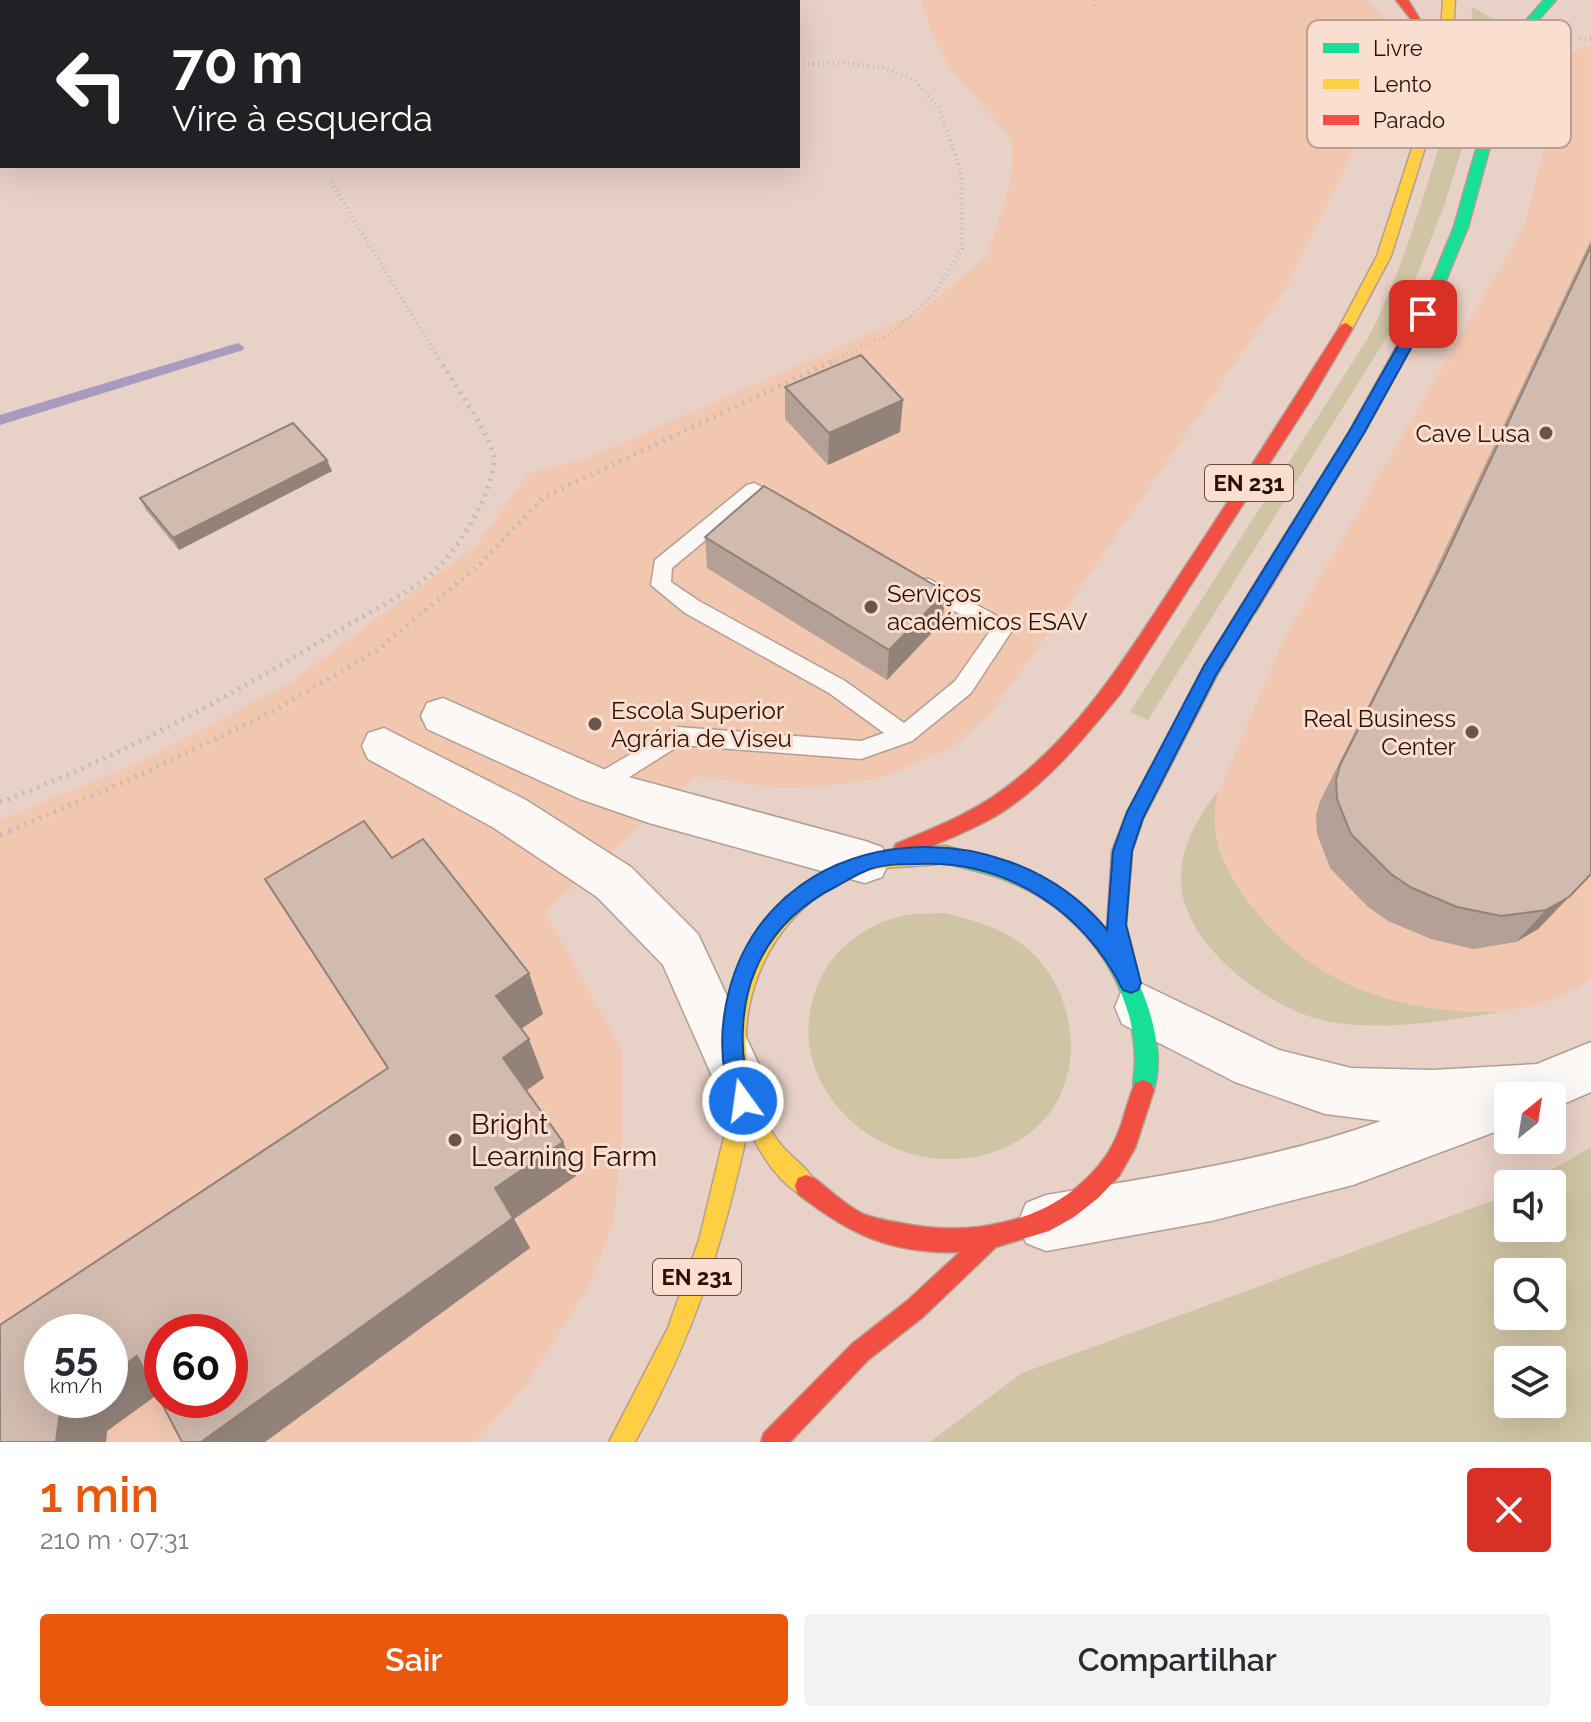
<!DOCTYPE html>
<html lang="pt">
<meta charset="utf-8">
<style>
body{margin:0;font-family:Raleway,sans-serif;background:#f2f2f3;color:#2b2b33;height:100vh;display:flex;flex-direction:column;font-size:30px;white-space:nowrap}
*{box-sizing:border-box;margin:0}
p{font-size:26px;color:#7c7c81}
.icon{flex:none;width:44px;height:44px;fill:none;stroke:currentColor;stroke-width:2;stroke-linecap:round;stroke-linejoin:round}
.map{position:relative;height:1442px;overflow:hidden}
.side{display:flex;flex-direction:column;background:#fff;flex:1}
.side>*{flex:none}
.guide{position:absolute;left:0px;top:0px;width:800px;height:168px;box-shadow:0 8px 32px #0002;background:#202124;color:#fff;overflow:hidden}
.needle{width:52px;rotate:30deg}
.controls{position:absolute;left:1494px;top:1082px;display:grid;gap:16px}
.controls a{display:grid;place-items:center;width:72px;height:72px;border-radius:8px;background:#fff;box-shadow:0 8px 32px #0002;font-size:40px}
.speed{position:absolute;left:24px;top:1314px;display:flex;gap:16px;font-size:40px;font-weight:700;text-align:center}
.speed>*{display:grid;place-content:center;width:104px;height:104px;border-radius:50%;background:#fff;box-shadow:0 8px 32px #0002;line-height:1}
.speed small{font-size:20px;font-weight:400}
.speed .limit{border:12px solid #d22;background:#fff;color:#111}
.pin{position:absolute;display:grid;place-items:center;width:68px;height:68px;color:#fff;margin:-34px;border-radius:16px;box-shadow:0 4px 12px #0006}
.me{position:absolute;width:88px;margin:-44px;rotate:346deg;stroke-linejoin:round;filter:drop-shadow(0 0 6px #0008)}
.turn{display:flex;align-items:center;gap:28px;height:168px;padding:0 40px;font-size:36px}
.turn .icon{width:104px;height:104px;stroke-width:2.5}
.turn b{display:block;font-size:56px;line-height:68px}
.round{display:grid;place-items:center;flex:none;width:84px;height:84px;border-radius:8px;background:#f2f2f3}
.summary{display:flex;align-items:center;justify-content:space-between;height:136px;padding:0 40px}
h1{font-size:48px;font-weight:600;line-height:60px;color:#ea580c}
.action{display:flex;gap:16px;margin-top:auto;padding:16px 40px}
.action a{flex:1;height:92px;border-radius:8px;background:#ea580c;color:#fff;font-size:32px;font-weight:600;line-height:92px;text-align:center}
.action a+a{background:#f2f2f3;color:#2b2b33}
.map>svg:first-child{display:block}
.built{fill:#f2c7b0;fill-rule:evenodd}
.green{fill:#cfc5a4;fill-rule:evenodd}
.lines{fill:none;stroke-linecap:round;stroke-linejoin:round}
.stream{fill:#a79bc0;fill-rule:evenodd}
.lane-casing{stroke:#b49d92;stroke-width:3}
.street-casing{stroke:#b49d92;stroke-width:3}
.fast-casing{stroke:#b49d92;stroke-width:3}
.slow-casing{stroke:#b49d92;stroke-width:3}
.jam-casing{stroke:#b49d92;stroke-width:3}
.path-far2{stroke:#c4bab6;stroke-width:4;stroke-dasharray:1 4;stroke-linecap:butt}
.path-far1{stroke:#c4bab6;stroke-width:5;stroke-dasharray:2 6;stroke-linecap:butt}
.path{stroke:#c4bab6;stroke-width:6;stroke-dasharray:2 7;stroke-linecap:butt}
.lane{fill:#fcf8f6;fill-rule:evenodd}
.street{fill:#fcf8f6;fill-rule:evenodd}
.fast{fill:#16e098;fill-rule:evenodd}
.slow{fill:#ffcf43;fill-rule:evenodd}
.jam{fill:#f24e42;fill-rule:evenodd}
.wall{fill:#b4a096}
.shaded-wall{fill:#92827a}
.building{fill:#d1baae;stroke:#92827a;stroke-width:2;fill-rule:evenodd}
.route{fill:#1a73e8;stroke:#114b97;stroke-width:2}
.poi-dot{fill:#6c5448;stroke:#fadecf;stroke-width:3}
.labels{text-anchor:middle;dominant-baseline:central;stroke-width:6;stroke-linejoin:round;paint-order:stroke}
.shield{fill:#fadecf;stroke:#684e41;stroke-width:2}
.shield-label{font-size:22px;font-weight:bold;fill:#291104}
.poi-label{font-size:24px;fill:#291104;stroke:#fadecf;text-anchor:end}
.near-poi-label{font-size:28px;fill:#291104;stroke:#fadecf;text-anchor:start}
.key{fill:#fadecf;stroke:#bba092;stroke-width:2}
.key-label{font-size:22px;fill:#291104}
</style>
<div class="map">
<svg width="1591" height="1442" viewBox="0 0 1591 1442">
<rect width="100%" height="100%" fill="#e8d1c6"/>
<g class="built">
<path d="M 921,0 L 1367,0 L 1384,19 L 1391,37 L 1389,52 L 1349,160 L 1287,287 L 1081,587 L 991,713 L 953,747 L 880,778 L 819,787 L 776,788 L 695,776 L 545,912 L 621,1048 L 621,1141 L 614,1221 L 589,1286 L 528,1382 L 475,1442 L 0,1442 L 0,820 L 138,763 L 288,684 L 476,546 L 528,474 L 590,457 L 921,311 L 987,256 L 1011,182 L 1012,140 L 952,71 L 937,47 ZM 42,1332 L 110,1332 L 110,1400 L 42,1400 ZM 162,1332 L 230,1332 L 230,1400 L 162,1400 Z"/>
<path d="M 1585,46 L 1591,46 L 1591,978 L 1578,988 L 1539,1005 L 1500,1012 L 1456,1013 L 1421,1009 L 1380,998 L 1339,981 L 1303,958 L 1274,933 L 1250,904 L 1219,854 L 1213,812 L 1219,791 L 1282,642 L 1525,225 L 1557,91 L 1573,52 Z"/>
</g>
<g class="green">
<path d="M 1472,7 L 1501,23 L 1445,203 L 1403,311 L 1148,720 L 1130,712 L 1368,338 C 1399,278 1418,214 1438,150 C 1453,103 1471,56 1472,7 Z"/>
<path d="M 1218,791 C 1209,830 1219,860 1242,893 C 1304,983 1394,1014 1500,1012 C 1445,1021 1386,1031 1330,1022 C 1270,1011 1176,942 1181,873 C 1183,842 1200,814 1218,791 Z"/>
<path d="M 945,913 C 973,920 999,927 1023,945 C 1081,989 1091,1090 1027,1135 C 918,1211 756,1094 825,970 C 841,943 871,923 902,916 C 915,913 931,914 945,913 Z"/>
<path d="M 1591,1147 L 1591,1442 L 930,1442 L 1022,1373 L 1508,1195 L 1508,1228 L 1552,1228 L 1552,1184 L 1527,1184 ZM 1508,1272 L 1552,1272 L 1552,1316 L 1508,1316 ZM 1508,1360 L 1552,1360 L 1552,1404 L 1508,1404 Z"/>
</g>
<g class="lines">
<path class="stream" d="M 238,343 L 244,347 L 243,350 L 0,425 L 0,415 Z"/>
<defs>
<path id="lane" d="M 754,483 L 791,502 L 794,507 L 791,512 L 777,512 L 755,499 L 672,568 L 671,582 L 699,601 L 845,681 L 904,723 L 955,681 L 990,631 L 915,589 L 912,584 L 915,579 L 929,579 L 1010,623 L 1013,629 L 971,693 L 912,741 L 861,759 L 680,745 L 604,793 L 596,796 L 588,793 L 585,786 L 588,779 L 677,727 L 861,741 L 884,733 L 829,693 L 685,613 L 651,585 L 655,560 L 747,485 Z"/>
<g id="street">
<path d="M 443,698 L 610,772 L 865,841 L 882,847 L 889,862 L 882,877 L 865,883 L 649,823 L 580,799 L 427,729 L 421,716 L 427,703 Z"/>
<path d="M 384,728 L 526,800 L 631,867 L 698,934 L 760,1067 L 752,1085 L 734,1092 L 716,1085 L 663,965 L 597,897 L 494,828 L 368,759 L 362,746 L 368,733 Z"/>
<path d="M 1140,983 L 1279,1050 L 1351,1068 L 1432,1070 L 1537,1064 L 1591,1042 L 1591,1092 L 1552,1109 L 1552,1096 L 1508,1096 L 1508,1127 L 1353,1185 L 1211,1221 L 1046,1251 L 1026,1243 L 1018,1223 L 1026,1203 L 1046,1195 C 1158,1176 1274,1160 1381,1121 L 1325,1114 L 1235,1082 L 1122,1024 L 1115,1007 L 1122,990 Z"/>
</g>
<g id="fast">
<path d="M 111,0 L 125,0 L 127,2 L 113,2 Z"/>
<path d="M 1544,0 L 1556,0 L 1523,37 L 1513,62 L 1468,227 L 1441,292 L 1434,296 L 1429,295 L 1427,292 L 1454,227 L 1501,62 L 1514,34 Z"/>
<path d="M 1249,602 L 1257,608 L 1217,675 L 1143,819 L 1132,851 L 1126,925 L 1136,965 L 1133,971 C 1151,1006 1167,1060 1151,1097 L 1143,1100 L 1135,1097 C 1131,1086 1135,1073 1135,1061 C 1135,1047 1133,1032 1130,1019 C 1113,953 1066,903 1003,879 C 982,871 959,868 938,860 L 935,854 L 938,848 L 945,846 C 1005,860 1068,880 1107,930 L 1112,851 L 1125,818 L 1204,666 L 1243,603 Z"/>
</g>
<g id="slow">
<path d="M 0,0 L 35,0 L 37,2 L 2,2 Z"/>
<path d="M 1443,0 L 1455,0 L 1452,48 L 1444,87 L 1391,256 L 1351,331 L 1341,331 L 1339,328 L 1377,256 L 1432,87 L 1440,48 Z"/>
<path d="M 945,846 L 952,848 L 955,854 L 952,860 C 925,870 888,862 856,875 C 766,910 721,1020 760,1108 C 765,1120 773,1135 781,1145 C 793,1159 810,1169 817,1186 L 814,1194 L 806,1197 C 779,1186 761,1153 748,1129 C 722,1248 694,1336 635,1442 L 609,1442 L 668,1328 L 699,1240 L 734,1096 L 727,1068 L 725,1023 L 735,979 L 757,932 L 786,897 L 840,864 L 888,850 Z"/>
</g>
<g id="jam">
<path d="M 278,0 L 301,0 L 276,2 Z"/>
<path d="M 1396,0 L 1408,0 L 1425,28 L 1430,75 L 1420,72 L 1411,19 Z"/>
<path d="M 1434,288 L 1441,292 L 1364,433 L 1255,613 L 1243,613 L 1241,608 L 1243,603 L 1349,432 L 1427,292 Z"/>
<path d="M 1346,323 L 1353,328 L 1311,399 L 1121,693 C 1085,737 1048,783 999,814 C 971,831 939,842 910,856 L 903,858 L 896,856 L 893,850 L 896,844 C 933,828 971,814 1004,789 C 1082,732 1131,649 1183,570 C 1237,489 1289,407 1341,325 Z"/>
<path d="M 1143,1080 L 1151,1083 L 1154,1090 L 1135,1148 L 1119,1176 L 1098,1198 L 1074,1217 L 1049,1231 L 996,1247 L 923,1317 L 868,1360 L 790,1442 L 761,1442 L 764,1433 L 852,1344 L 907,1301 L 960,1252 C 891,1254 851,1235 798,1194 L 795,1186 L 798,1178 L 806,1175 L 814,1178 C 830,1190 845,1205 863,1214 C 878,1220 895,1222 911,1225 C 983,1237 1062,1218 1106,1156 C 1122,1133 1125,1107 1135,1083 Z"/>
</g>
</defs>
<use href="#lane" class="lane-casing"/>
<use href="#street" class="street-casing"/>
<use href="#fast" class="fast-casing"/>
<use href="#slow" class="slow-casing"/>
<use href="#jam" class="jam-casing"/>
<g class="path-far2">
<path d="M 1093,0 L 1095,6"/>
<path d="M 1580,38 L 1591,40"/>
<path d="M 798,64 L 847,63 L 884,68 L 914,80 L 939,108 L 961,172 L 962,249 L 933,295 L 891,334 L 833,361"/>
<path d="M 331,182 L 440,361"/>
</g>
<g class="path-far1">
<path d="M 0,802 C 116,759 225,699 331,635 C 363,615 401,598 430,575 C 457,553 492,495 494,460 C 496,442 450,378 439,359"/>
<path d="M 10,831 L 151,770 L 273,711 L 376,651 L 478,566 L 544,497 L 837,359"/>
</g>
<path class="path" d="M 0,835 L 15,829"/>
<use href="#lane" class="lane"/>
<use href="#street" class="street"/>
<use href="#fast" class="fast"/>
<use href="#slow" class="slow"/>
<use href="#jam" class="jam"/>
</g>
<g class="wall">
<path d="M 1591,240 L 1591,874 L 1538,929 L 1516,942 L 1473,949 L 1431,939 L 1388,921 L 1368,907 L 1330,868 L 1317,834 L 1316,815 L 1320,801 L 1418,607 Z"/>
<path d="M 785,387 L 900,432 L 828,465 L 785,419 Z"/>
<path d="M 327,460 L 332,471 L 179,550 L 146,510 L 140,498 Z"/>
<path d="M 705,537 L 946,592 L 942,622 L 887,680 L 707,568 Z"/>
<path d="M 392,858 L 543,1014 L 521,1029 L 544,1078 L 526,1090 L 563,1142 L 576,1176 L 514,1219 L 530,1248 L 265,1442 L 182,1442 L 157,1395 L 107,1431 L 106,1442 L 0,1442 L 387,1068 L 265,879 Z"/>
</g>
<g class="shaded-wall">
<path d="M 903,400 L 900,432 L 828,465 L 829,433 Z"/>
<path d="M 327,460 L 332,471 L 179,550 L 173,538 Z"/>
<path d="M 946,592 L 942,622 L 887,680 L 889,650 Z"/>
<path d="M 1591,874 L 1538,929 L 1516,942 L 1546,910 Z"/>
<path d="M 529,973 L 543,1014 L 512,1035 L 496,996 Z"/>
<path d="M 529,1039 L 544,1078 L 520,1095 L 503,1058 Z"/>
<path d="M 563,1142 L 576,1176 L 514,1219 L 530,1248 L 265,1442 L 201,1442 L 495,1188 Z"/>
<path d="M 137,1356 L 162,1391 L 107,1431 L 106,1442 L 56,1442 L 60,1411 L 75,1400 L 110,1400 L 110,1375 Z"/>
</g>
<g class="building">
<path d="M 1591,246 L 1591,874 L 1569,897 L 1546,910 L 1501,916 L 1457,907 L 1412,888 L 1391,874 L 1351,834 L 1337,799 L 1336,780 L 1340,765 L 1440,568 Z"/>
<path d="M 861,355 L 903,400 L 829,433 L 785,387 Z"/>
<path d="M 293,423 L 327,460 L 173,538 L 140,498 Z"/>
<path d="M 764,486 L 946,592 L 889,650 L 705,537 Z"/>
<path d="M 364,821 L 392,858 L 423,839 L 529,973 L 496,996 L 529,1039 L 503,1058 L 563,1142 L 495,1188 L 513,1218 L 201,1442 L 182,1442 L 137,1356 L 110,1375 L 110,1332 L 42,1332 L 42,1400 L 75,1400 L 60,1411 L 56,1442 L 0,1442 L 0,1325 L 388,1068 L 265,879 ZM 162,1332 L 230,1332 L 230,1400 L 162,1400 Z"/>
</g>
<path class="route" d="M 1423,309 L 1430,314 L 1364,433 L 1216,675 L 1143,818 L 1132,851 L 1126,925 L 1141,983 L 1138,990 L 1131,993 L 1123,990 C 1083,911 1008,860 918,864 C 902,864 886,864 870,869 C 859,873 848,880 837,886 C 801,904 771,932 755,971 C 743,999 740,1038 745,1067 C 747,1081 757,1095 751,1108 L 743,1111 L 735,1108 C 720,1072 719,1033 728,995 C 770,821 1002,802 1107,930 L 1113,851 L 1127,812 L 1204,666 L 1349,432 L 1416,314 Z"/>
<g class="poi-dot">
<circle cx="1546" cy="433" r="8"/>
<circle cx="871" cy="607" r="8"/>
<circle cx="595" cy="724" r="8"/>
<circle cx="1472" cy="732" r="8"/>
<circle cx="455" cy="1140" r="8"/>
</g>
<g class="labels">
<g class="shield">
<rect x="1205" y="465" width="88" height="36" rx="6"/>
<rect x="653" y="1259" width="88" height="36" rx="6"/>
</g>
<g class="shield-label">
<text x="1249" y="483">EN 231</text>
<text x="697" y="1277">EN 231</text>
</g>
<g class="poi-label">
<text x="1530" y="433">Cave Lusa</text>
<text x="887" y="593" text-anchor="start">Serviços<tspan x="887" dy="28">académicos ESAV</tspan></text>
<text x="611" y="710" text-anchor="start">Escola Superior<tspan x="611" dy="28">Agrária de Viseu</tspan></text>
<text x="1456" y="718">Real Business<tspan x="1456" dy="28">Center</tspan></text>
</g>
<g class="near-poi-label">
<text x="471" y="1124">Bright<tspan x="471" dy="32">Learning Farm</tspan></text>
</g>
</g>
<rect x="1307" y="20" width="264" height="128" rx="12" class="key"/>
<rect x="1323" y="43" width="36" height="10" fill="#16e098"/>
<rect x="1323" y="79" width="36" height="10" fill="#ffcf43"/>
<rect x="1323" y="115" width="36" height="10" fill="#f24e42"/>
<g class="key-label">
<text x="1373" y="56">Livre</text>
<text x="1373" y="92">Lento</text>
<text x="1373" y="128">Parado</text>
</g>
</svg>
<div class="controls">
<a><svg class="needle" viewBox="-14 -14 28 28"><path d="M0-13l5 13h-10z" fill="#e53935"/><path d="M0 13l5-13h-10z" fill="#7c7c81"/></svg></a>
<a><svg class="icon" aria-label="sound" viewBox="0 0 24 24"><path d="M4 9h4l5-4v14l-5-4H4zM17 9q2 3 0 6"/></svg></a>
<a><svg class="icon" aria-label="search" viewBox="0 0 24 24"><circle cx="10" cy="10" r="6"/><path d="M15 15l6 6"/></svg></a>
<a><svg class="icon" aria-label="layers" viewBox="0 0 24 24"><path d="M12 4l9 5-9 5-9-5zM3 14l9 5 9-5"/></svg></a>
</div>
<div class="speed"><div>55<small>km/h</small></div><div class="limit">60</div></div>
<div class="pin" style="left:1423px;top:314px;background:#d93025"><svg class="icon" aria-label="arrive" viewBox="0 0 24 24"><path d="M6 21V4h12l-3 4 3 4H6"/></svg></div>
<svg class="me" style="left:743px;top:1101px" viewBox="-20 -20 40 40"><circle r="17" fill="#1a73e8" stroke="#fff" stroke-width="3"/><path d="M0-11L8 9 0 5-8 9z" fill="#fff"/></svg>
<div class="guide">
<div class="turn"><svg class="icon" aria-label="left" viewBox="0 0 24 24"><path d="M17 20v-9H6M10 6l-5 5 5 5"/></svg><div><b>70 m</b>Vire à esquerda</div></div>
</div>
</div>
<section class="side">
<div class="summary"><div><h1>1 min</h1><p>210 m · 07:31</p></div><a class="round" style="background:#d93025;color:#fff"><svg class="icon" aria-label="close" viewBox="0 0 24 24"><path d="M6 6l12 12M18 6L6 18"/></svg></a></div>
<div class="action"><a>Sair</a><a>Compartilhar</a></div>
</section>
